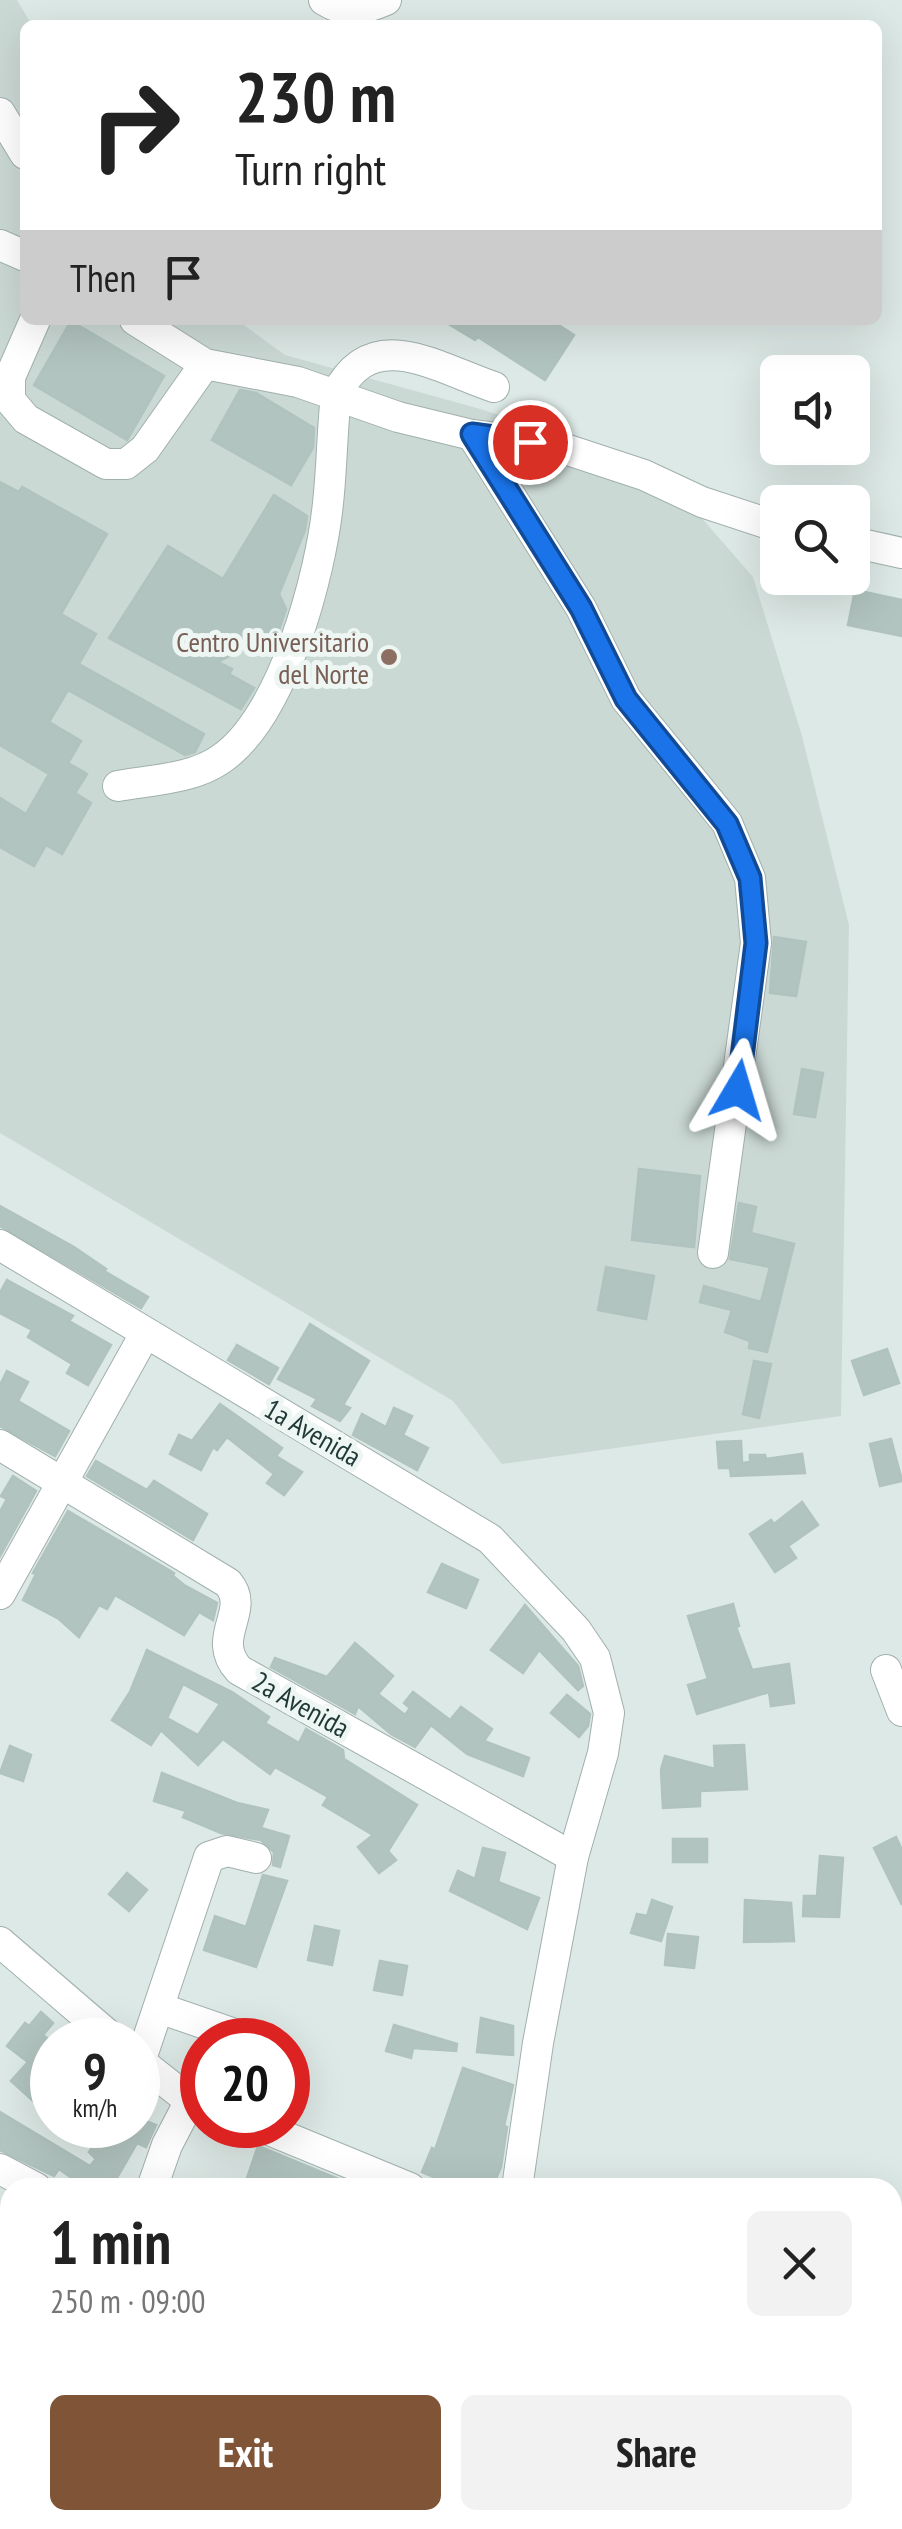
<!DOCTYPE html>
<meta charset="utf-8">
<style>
body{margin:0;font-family:"PT Sans Narrow",sans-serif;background:#f2f2f2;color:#222;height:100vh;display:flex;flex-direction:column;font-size:38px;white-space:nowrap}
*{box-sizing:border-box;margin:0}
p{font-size:32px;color:#767676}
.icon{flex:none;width:55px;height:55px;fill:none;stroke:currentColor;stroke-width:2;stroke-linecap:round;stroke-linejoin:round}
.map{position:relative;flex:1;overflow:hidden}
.panel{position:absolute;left:0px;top:2178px;width:902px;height:352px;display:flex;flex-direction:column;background:#fff;border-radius:30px 30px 0 0;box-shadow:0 10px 40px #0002}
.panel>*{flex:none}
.top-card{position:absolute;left:20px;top:20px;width:862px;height:305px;border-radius:15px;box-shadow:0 10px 40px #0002;background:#fff;color:#222;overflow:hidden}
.fabs{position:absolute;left:760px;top:355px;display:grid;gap:20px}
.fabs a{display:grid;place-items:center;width:110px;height:110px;border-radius:15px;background:#fff;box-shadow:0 10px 40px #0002;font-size:50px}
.speed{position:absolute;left:30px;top:2018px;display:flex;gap:20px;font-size:50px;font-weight:700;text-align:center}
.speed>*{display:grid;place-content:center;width:130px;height:130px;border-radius:50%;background:#fff;box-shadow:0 10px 40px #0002;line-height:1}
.speed small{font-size:25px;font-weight:400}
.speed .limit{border:15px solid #d22;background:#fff;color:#111}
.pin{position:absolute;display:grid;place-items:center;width:85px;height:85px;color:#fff;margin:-42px;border:5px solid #fff;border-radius:50%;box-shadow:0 2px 10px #0007}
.me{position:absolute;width:110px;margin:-55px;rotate:7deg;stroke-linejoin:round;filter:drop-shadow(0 0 8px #0008)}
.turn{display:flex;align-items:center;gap:35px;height:210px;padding:0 50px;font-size:45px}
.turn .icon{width:130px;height:130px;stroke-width:2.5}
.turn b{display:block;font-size:70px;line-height:85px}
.then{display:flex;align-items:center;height:95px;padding:0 50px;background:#0003;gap:20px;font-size:38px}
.round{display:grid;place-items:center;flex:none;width:105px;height:105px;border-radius:15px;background:#f2f2f2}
.head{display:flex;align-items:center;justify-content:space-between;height:170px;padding:0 50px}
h1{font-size:60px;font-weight:600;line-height:75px}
.cta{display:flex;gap:20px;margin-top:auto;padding:20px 50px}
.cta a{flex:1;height:115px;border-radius:15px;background:#805437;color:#fff;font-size:40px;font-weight:600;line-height:115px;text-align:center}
.cta a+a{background:#f2f2f2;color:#222}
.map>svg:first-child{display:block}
.built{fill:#cbd9d5}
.building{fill:#b2c4bf;stroke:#b0c3be;stroke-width:2.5;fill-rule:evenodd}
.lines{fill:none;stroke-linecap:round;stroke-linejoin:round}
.minor-casing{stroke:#a0b0ad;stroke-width:32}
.minor{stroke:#fff;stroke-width:30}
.route-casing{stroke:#114b97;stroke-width:25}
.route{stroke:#1a73e8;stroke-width:18}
.education-dot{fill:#8d6e63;stroke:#edf6f3;stroke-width:4}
.labels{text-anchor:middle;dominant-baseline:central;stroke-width:10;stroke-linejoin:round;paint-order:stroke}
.education-label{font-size:28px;fill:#785e54;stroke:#edf6f3;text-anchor:end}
.street-label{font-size:28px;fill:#1f3835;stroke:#edf6f3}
</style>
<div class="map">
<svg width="902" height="2529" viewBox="0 0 902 2529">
<rect width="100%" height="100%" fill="#dde9e6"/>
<path class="built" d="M 0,0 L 17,0 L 32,25 L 25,25 L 25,320 L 237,320 L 285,355 L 484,410 L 660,470 L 753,577 L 802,736 L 849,925 L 841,1416 L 502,1464 L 453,1401 L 0,1133 Z"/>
<g class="building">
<path d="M 442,320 L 551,320 L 574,335 L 545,380 L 478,337 L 475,340 Z"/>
<path d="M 71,321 L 164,376 L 127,440 L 34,385 Z"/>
<path d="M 240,390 L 256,393 L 314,428 L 313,448 L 291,485 L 212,440 Z"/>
<path d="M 0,482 L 19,492 L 22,487 L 107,534 L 61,614 L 96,634 L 79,664 L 204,734 L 195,752 L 185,755 L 68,690 L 49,722 L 81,741 L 68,763 L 87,774 L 75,793 L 91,803 L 62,854 L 46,845 L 34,866 L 0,847 L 0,798 L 26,814 L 49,774 L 0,745 Z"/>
<path d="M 274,495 L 307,516 L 305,530 L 279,594 L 286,609 L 279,630 L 218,662 L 232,669 L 229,674 L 254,688 L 241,709 L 109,638 L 168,546 L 223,579 Z"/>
<path d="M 855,590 L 902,600 L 902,636 L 848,625 Z"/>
<path d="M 774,937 L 806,942 L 796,996 L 770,993 Z"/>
<path d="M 802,1069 L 823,1073 L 815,1117 L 794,1114 Z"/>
<path d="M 639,1169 L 700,1176 L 694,1247 L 632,1240 Z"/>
<path d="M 739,1203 L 756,1207 L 751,1233 L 794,1244 L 767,1352 L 749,1348 L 750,1341 L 725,1332 L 732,1310 L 700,1302 L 704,1286 L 761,1302 L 770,1267 L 730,1259 Z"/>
<path d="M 0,1206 L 74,1247 L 106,1269 L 104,1271 L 148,1297 L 141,1308 L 0,1226 Z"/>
<path d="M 606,1267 L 654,1276 L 646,1319 L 598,1310 Z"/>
<path d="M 7,1280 L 73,1316 L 69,1321 L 111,1345 L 88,1385 L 67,1373 L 72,1364 L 28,1337 L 32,1330 L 0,1313 L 0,1293 Z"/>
<path d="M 310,1324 L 369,1361 L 343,1405 L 350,1408 L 340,1421 L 312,1406 L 317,1399 L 278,1379 Z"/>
<path d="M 237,1345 L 278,1368 L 269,1384 L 228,1360 Z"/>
<path d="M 887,1349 L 899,1383 L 864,1395 L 852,1361 Z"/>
<path d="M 754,1361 L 771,1364 L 759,1418 L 743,1414 Z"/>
<path d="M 7,1371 L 28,1382 L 18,1401 L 69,1431 L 55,1456 L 0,1426 L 0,1385 Z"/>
<path d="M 220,1404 L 282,1448 L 276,1456 L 302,1472 L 284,1495 L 267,1483 L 274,1474 L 227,1437 L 217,1450 L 213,1447 L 201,1470 L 170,1454 L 179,1435 L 192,1441 Z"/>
<path d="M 394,1408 L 412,1416 L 403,1435 L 428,1448 L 417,1470 L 353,1435 L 362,1414 L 386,1427 Z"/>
<path d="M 891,1439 L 902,1481 L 880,1486 L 870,1444 Z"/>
<path d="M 741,1441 L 742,1463 L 750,1462 L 750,1455 L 765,1455 L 766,1459 L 802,1454 L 805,1473 L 731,1476 L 730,1468 L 719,1468 L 717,1442 Z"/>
<path d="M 96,1461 L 147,1490 L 154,1481 L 207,1514 L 193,1540 L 87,1476 Z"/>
<path d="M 13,1476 L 36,1491 L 0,1556 L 0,1512 L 7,1499 L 1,1496 Z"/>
<path d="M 802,1502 L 818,1525 L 788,1546 L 796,1558 L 775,1572 L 750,1534 L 771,1520 L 774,1524 Z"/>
<path d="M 68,1511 L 174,1573 L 173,1576 L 184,1585 L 217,1603 L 213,1620 L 199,1612 L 184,1635 L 115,1595 L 107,1609 L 99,1605 L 79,1637 L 59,1619 L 23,1600 L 36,1574 L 33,1573 Z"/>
<path d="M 442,1564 L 478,1580 L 466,1608 L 428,1592 Z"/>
<path d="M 733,1604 L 739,1626 L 736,1627 L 752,1670 L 789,1664 L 794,1703 L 771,1706 L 769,1692 L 697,1714 L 688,1685 L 708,1679 L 688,1616 Z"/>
<path d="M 525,1605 L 578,1666 L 583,1686 L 578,1690 L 539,1650 L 523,1673 L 491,1650 Z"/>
<path d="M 355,1643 L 393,1676 L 378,1694 L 405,1715 L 410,1708 L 404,1703 L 413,1692 L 450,1720 L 461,1707 L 492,1729 L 484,1741 L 529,1758 L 523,1776 L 467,1754 L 431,1725 L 415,1747 L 391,1734 L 358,1706 L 355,1714 L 271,1667 L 275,1658 L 327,1677 Z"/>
<path d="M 147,1650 L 232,1692 L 269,1717 L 265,1723 L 299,1743 L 306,1729 L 343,1750 L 344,1759 L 417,1805 L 388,1851 L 396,1860 L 379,1873 L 358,1847 L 373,1835 L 323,1805 L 328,1797 L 275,1767 L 270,1774 L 223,1739 L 198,1765 L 161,1730 L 151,1745 L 112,1720 L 130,1692 ZM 183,1684 L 220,1704 L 198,1735 L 167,1718 Z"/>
<path d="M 567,1695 L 590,1714 L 588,1726 L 579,1737 L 551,1713 Z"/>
<path d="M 744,1745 L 747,1789 L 700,1791 L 700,1806 L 663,1808 L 661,1770 L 665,1756 L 715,1769 L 714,1746 Z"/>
<path d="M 10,1746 L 31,1755 L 23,1781 L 0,1773 Z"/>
<path d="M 162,1773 L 237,1803 L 268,1810 L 261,1828 L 289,1836 L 280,1867 L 273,1865 L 274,1852 L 261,1840 L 221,1833 L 183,1817 L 186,1811 L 154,1801 Z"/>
<path d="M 896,1837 L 902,1850 L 902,1905 L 874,1848 Z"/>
<rect x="673" y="1839" width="34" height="23"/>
<path d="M 483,1848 L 505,1853 L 498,1882 L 539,1898 L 527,1929 L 450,1891 L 458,1871 L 475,1879 Z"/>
<path d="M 820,1856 L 843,1858 L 839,1917 L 803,1916 L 804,1896 L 817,1896 Z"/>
<path d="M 127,1873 L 147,1890 L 129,1911 L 109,1894 Z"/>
<path d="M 263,1875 L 287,1881 L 256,1967 L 204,1950 L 215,1916 L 246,1927 Z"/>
<path d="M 652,1900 L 672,1907 L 661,1941 L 631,1933 L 637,1914 L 647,1916 Z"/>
<path d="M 745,1900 L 791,1903 L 794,1941 L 744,1942 Z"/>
<path d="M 315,1926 L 339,1931 L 332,1965 L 308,1960 Z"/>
<path d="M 668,1934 L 698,1937 L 694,1968 L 665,1965 Z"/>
<path d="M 380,1961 L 407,1966 L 402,1995 L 374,1990 Z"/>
<path d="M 41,2012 L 53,2023 L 43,2035 L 52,2042 L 52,2097 L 42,2109 L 11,2081 L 28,2062 L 7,2046 L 25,2023 L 29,2026 Z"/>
<path d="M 481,2018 L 513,2026 L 513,2055 L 477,2052 Z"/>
<path d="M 394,2025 L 457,2044 L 456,2051 L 413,2048 L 411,2058 L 386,2051 Z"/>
<path d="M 463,2068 L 513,2085 L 504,2126 L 507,2127 L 501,2167 L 492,2188 L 459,2188 L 422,2172 L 432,2148 L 435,2150 Z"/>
<path d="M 0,2112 L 90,2166 L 96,2159 L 89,2152 L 108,2125 L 138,2125 L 138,2118 L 156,2125 L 146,2147 L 137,2143 L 111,2188 L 86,2188 L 59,2169 L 54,2176 L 0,2150 Z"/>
<path d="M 258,2146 L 360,2188 L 332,2188 L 304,2180 L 302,2188 L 263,2188 L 246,2181 Z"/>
</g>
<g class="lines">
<defs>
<g id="minor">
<path d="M 324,0 C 346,14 363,10 386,0"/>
<path d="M 0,113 L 25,154"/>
<path d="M 0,245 L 25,256"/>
<path d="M 35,320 L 10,377 L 10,400 L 26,419 L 106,464 L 126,464 L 145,449 L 205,364"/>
<path d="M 135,320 L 205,364 L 298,382 L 398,417 L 472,435 L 553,445 L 644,475 L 702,502 L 778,527"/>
<path d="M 472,435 L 581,608 L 626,699 L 727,823 L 750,878 L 756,943 L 713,1253"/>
<path d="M 852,542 L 902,553"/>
<path d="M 118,786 C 151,780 193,779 221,759 C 283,717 321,574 328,503 C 332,467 332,431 336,395 C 371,323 435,367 494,387"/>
<path d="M 0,1245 L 490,1539 L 576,1630 L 595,1658 L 609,1713 L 603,1753 L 573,1857 L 538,2043 L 517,2188"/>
<path d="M 0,1445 L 228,1583 C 252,1611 209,1637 239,1670 L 573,1857"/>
<path d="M 0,1594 L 145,1334"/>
<path d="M 886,1670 L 902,1711"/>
<path d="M 0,1942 L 114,2040"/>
<path d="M 159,2008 L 252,2040"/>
<path d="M 138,2060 L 190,2101 L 202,2105"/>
<path d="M 140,2062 L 209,1857 L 227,1851 L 256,1858"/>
<path d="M 257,2125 L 410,2188"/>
<path d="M 0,2169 L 36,2188"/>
<path d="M 152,2188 L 167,2145 L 190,2101"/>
<path d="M 892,2292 L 902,2285"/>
<path d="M 0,2298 L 10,2302"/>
<path d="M 0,2444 L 10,2445"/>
<path d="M 0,2506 L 0,2507"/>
<path d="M 811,2520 L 816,2529"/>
</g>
</defs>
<use href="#minor" class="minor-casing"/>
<use href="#minor" class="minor"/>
</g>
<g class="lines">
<defs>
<path id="route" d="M 530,442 L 472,434 L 581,608 L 626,699 L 727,824 L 750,878 L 756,943 L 738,1090"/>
</defs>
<use href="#route" class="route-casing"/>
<use href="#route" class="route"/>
</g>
<circle class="education-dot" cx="389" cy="657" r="10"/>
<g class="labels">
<g class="education-label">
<text x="369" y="641">Centro Universitario<tspan x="369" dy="32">del Norte</tspan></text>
</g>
<g class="street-label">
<text transform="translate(313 1432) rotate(30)">1a Avenida</text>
<text transform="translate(301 1704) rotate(29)">2a Avenida</text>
</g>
</g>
</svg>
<div class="fabs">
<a><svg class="icon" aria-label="sound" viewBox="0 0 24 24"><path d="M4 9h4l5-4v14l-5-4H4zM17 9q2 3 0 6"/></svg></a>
<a><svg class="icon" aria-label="search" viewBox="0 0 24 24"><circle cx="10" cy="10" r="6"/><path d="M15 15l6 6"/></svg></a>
</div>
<div class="speed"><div>9<small>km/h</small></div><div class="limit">20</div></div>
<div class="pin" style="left:530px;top:442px;background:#d93025"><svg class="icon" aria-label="arrive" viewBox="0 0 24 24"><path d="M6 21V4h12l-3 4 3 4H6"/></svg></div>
<svg class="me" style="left:738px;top:1090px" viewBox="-20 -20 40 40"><path d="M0-17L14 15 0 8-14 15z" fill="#1a73e8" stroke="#fff" stroke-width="4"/></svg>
<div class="top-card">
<div class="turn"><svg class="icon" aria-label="right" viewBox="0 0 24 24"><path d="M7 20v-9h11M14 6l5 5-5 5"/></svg><div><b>230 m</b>Turn right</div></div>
<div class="then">Then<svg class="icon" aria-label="arrive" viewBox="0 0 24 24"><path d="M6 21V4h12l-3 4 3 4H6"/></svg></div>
</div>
<section class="panel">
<div class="head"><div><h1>1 min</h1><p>250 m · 09:00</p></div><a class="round"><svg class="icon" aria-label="close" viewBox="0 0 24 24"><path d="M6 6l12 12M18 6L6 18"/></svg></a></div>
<div class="cta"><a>Exit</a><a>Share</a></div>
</section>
</div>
